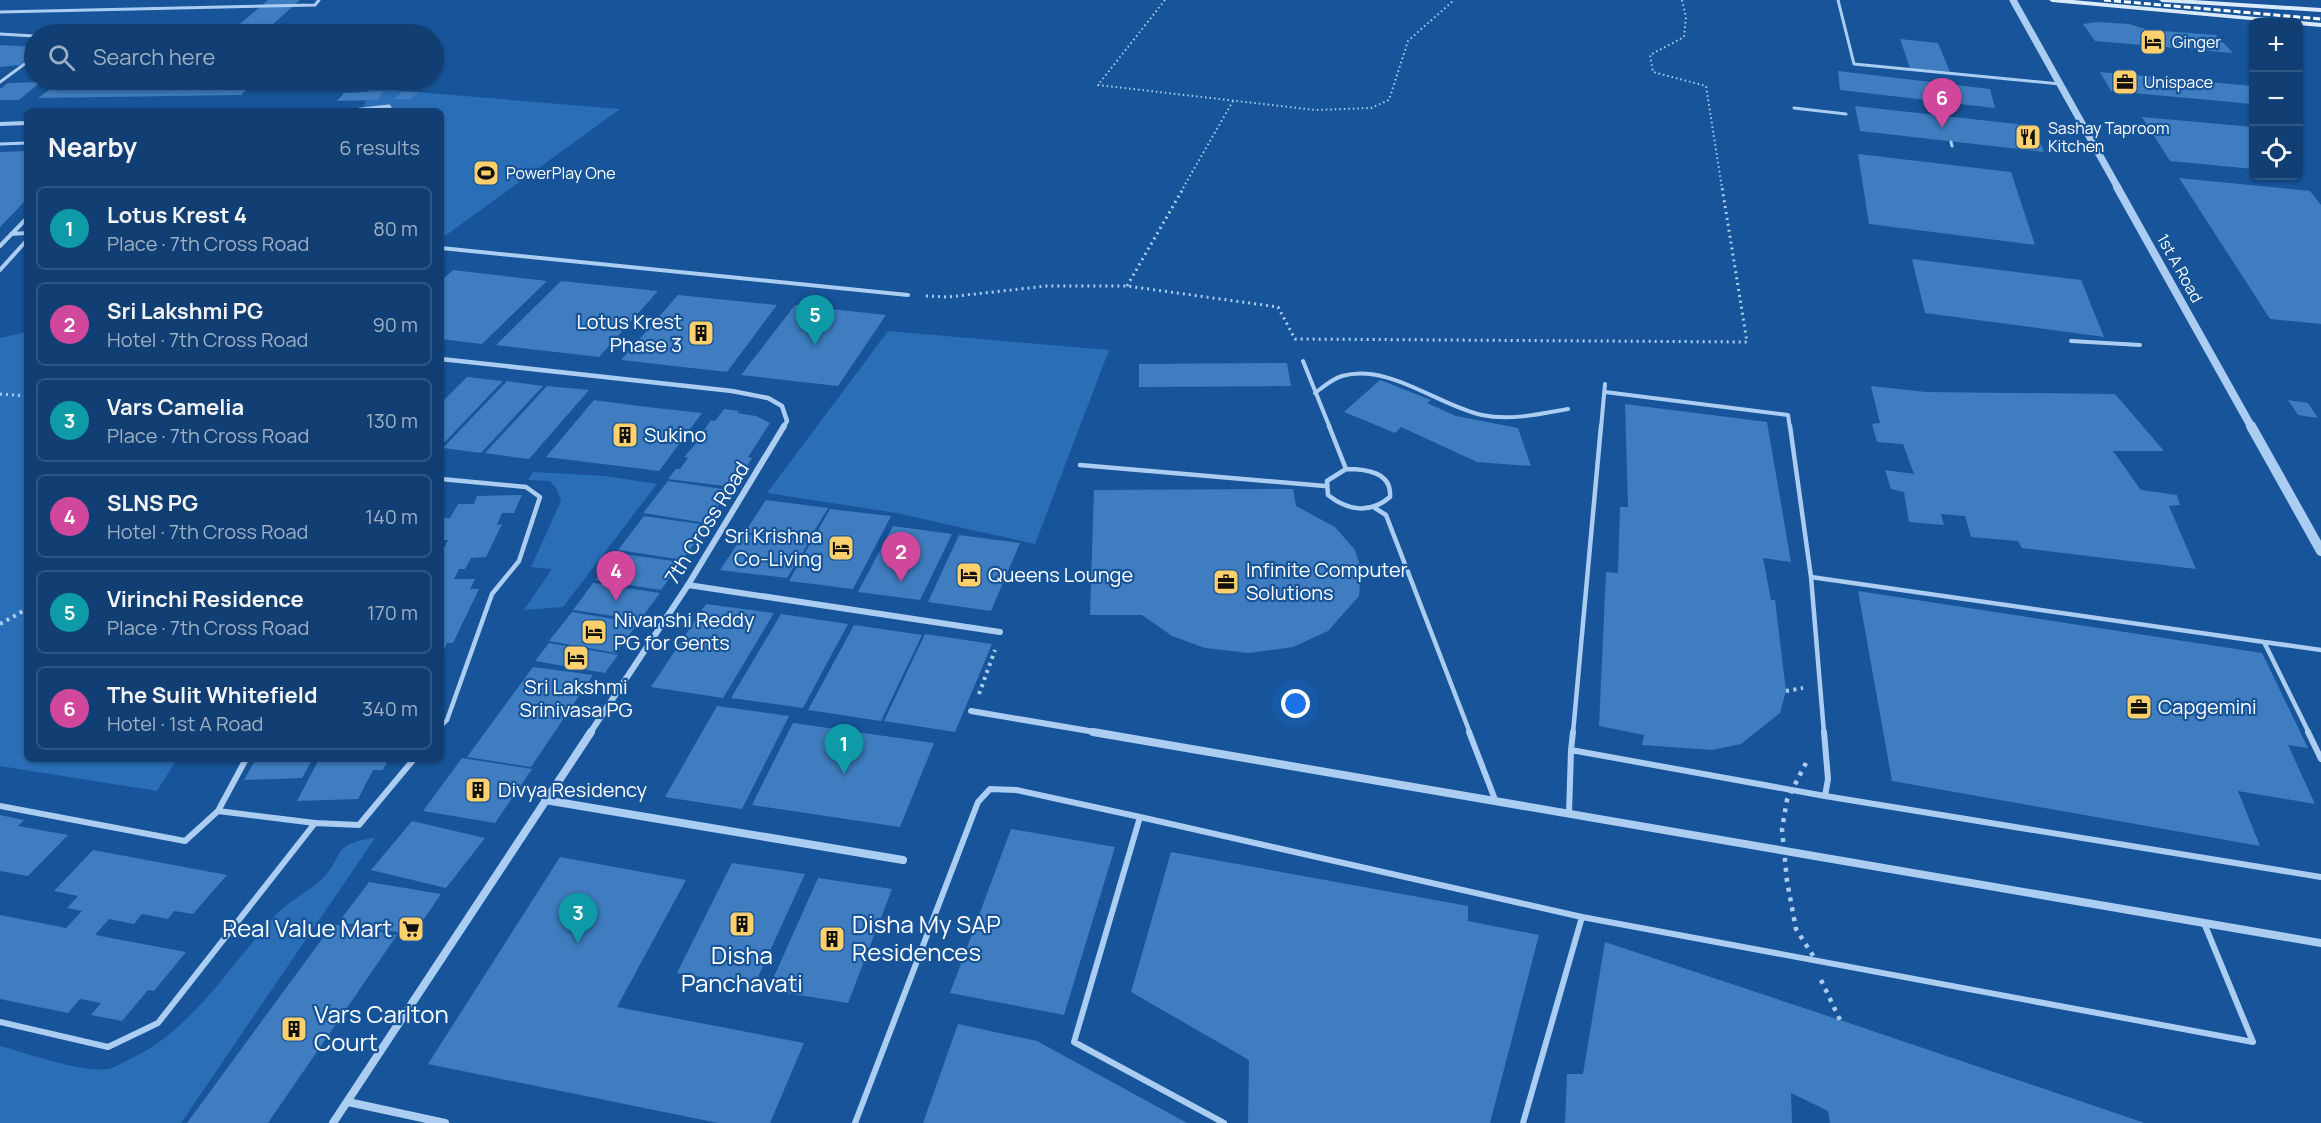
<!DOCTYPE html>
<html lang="en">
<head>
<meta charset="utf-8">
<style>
	:root { --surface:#113f73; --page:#1a4678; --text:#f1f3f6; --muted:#9cafc4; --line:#305885; --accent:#ffd06b }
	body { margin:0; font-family:Manrope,sans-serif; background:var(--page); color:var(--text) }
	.controls { position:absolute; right:18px; top:18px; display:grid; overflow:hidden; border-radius:9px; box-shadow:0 2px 4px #0004 }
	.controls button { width:54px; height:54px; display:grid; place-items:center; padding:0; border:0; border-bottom:2px solid var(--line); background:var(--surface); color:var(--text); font:30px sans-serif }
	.you { position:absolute; left:1296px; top:704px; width:21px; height:21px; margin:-15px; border:4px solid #fff; border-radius:50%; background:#1a73e8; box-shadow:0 0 0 9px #1a73e833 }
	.badge { display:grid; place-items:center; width:39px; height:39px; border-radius:50%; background:var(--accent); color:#fff; font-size:20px; font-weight:700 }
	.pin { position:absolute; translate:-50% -50px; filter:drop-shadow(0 2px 3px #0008) }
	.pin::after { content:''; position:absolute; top:32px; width:21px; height:18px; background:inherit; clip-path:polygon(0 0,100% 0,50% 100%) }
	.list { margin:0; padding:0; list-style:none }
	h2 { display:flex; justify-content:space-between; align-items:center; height:78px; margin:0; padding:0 24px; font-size:26px }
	h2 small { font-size:20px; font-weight:400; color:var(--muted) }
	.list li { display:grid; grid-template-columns:39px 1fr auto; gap:18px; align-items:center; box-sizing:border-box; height:84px; margin:0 12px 12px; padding:0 12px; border:2px solid var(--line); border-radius:9px }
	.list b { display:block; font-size:22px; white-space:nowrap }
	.list p { margin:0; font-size:20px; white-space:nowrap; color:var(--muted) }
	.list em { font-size:20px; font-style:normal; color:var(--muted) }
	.icon { flex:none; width:33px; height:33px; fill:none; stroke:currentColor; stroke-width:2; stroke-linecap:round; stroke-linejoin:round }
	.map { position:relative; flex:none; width:2321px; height:1123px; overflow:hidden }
	.search { position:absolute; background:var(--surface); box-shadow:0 2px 4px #0004; left:24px; top:24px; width:420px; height:66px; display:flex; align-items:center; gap:15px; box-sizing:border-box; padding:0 21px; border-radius:33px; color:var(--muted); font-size:22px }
	.panel { position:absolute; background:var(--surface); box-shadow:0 2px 4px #0004; left:24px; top:108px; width:420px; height:654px; border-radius:9px }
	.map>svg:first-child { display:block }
	.green { fill:#2a6eb7 }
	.building { fill:#3f7dc0 }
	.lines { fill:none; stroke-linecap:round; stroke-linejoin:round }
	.path-far3 { stroke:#abcdf2; stroke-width:2; stroke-dasharray:1.5 3; stroke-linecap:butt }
	.path-far2 { stroke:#abcdf2; stroke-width:3; stroke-dasharray:2 4; stroke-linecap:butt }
	.path-far1 { stroke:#abcdf2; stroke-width:4; stroke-dasharray:3 4.5; stroke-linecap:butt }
	.path { stroke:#abcdf2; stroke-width:4.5; stroke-dasharray:4 6; stroke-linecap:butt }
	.service-far3 { stroke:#abcdf2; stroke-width:3 }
	.service-far2 { stroke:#abcdf2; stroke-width:4 }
	.service-far1 { stroke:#abcdf2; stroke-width:4.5 }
	.service { stroke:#abcdf2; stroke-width:6 }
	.minor-far3 { stroke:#abcdf2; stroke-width:4 }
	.minor-far2 { stroke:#abcdf2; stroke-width:4.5 }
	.minor-far1 { stroke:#abcdf2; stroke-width:6 }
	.minor { stroke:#abcdf2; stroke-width:8 }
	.tertiary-far2 { stroke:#abcdf2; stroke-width:7 }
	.tertiary-far1 { stroke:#abcdf2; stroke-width:8 }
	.tertiary { stroke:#abcdf2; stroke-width:10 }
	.secondary { fill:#d9eafc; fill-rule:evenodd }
	.rail { stroke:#fff; stroke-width:3; stroke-dasharray:7 3; stroke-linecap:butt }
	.path-bridge { stroke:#abcdf2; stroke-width:4.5; stroke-dasharray:4 6; stroke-linecap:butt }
	.labels { text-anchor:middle; stroke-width:4.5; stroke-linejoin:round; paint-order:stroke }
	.far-poi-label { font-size:16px; fill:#fff; stroke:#175499; text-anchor:start }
	.far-street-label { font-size:16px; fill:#fff; stroke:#175499 }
	.poi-label { font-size:20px; fill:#fff; stroke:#175499; text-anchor:start }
	.street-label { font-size:20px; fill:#fff; stroke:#175499 }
	.near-poi-label { font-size:24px; fill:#fff; stroke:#175499; text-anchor:start }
</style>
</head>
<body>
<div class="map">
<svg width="2321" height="1123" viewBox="0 0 2321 1123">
	<rect width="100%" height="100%" fill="#175499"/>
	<!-- green -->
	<path class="green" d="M369,88L620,109L445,236L441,235V111H363Z
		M888,331L1109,350L1035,544L896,513L767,493Z
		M27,332V759H177L157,791L0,766V338Z
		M533,472L605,476L657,484L563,607L524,610L552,569L531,567L561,501L556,488L550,481L528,480Z
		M375,838L181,1123H0V1046C26,1053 82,1073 107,1069C114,1068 122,1063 128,1060C192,1031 229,966 274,917C287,902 306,893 321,880C346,857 328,844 375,838Z"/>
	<!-- building -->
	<path class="building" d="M268,0H300L272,25L317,24L306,34H228Z
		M2097,22L2129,24L2149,30L2216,35L2233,53L2095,41L2083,24Z
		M1900,39L1938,43L1950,72L1910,68Z
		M0,45L34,47V53L20,65L0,67Z
		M1838,71L1990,89L1995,108L1840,90Z
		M2100,72L2253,86V104L2111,91Z
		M63,80H257L241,95L38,98Z
		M41,82L19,100H0V89L8,83Z
		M384,91L377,100L337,101L344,93Z
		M402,92H418L411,99H395Z
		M1855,106L2034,126L2044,152L1860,131Z
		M2142,117L2253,127V169L2170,161Z
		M27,151V199L0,227V152Z
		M1858,154L2011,172L2035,245L1869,224Z
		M2179,178L2310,191L2321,205V324L2270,319Z
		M1912,259L2081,280L2104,337L1925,313Z
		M453,270L547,281L482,344L441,339V281Z
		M561,281L658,291L599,357L496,345Z
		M678,295L777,305L727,372L621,360Z
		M795,305L886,315L838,386L741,375Z
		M1287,363L1291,386L1139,387V364Z
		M467,377L503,381L441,446V403Z
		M1380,380L1431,400L1427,403L1456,416L1518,428L1531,466L1477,462L1401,427L1395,433L1344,412Z
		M507,381L543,386L481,453L443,448Z
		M547,386L589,390L529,459L485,453Z
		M1871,386L1926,392L2115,394L2164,451H2113L2141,490L2177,495L2180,505L2169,506L2196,569L2022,548L2018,541L1971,537L1965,516L1941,514L1944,525L1909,522L1904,492L1891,489L1885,470L1914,474L1903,444L1877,442L1872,424L1880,423Z
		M594,400L647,407L702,413L659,471L546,457Z
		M2288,400L2308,403L2318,418L2298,415Z
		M1625,404L1767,422L1791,562L1763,558L1771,600H1775L1786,691L1780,713L1741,744L1712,750L1642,745L1644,735L1599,726L1606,572L1618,573L1620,507H1628Z
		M724,409L739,411L737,413L756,416L770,423L748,457L752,458L745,469L740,468L735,476H740L732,487L668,479L676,469H680L688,458L684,457L708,430H704L711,420L715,421Z
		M668,481L730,490L706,523L643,513Z
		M1293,489L1296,506L1335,527L1355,550L1361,568L1359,596L1328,631L1293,647L1249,653L1205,648L1172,636L1142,615H1090L1094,490Z
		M522,495L514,513H502L497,525L502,524L486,557L471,558L465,569H459L454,579H475L470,589H479L453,643H447L441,655V554L448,540H441V518H450L458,504H474L477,496Z
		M766,500L828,508L808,541L745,532Z
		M830,509L891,516L853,589L789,581Z
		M644,516L707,525L683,560L618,550Z
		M893,526L952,534L920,600L858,592Z
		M744,534L809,542L787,578L720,570Z
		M959,535L1020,543L991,611L928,602Z
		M616,553L681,562L661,590L595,580Z
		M593,583L660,593L640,620L573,610Z
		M1858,591L2262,653L2308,748L2288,745L2315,804L2238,791L2260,846L1892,781Z
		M706,604L774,613L723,698L651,687Z
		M572,612L638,623L616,653L549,641Z
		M781,614L848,624L803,708L731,698Z
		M854,625L922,635L881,721L808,710Z
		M925,634L992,644L955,732L884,721Z
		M549,643L618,655L605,673L535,661Z
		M533,667L593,675L531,767L467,757Z
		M717,706L789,716L742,809L665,797Z
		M793,723L934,743L900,827L752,805Z
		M462,758L532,769L495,823L423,811Z
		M256,759H388L383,770H373L358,799L297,801L318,761L311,762L302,778L244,780Z
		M0,815L24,820L18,826L68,835L28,876L0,871Z
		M412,821L485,838L446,888L371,870Z
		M1011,829L1115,847L1064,1015L950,993Z
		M93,850L227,875L193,914L174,911L168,919L142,914L134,924L109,919L95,935L186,952L154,991L148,990L122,1021L91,1015L101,1003L80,999L68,1013L0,999V915L66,928L82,911L67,908L78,896L54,891Z
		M1171,852L1468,906V921L1539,935L1490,1123H1248L1249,1060L1131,992Z
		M560,857L686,880L617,1007L804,1043L770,1123H718L428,1064Z
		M732,863L805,874L754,986L677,973Z
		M818,878L892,889L848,1003L768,990Z
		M369,882L441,894L413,935L339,922Z
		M333,924L397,935L268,1123H187Z
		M1605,942L1840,1020L2145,1123H1830L1828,1111L1791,1093L1792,1123H1565L1567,1074H1583Z
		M958,1024L1037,1041L1187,1123H923Z"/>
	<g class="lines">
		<!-- path-far3 -->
		<path class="path-far3" d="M1165,0L1098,85L1315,110L1371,108L1389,100L1408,41L1454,0
			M1682,0L1686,17L1684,37L1650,55L1653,72L1706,86L1722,188
			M1183,188L1233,101"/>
		<!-- path-far2 -->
		<path class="path-far2" d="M1127,286L1184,187
			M926,296L948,297L1047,286H1127L1278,307L1295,339L1747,342L1722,187
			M0,394L27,396"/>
		<!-- path-far1 -->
		<path class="path-far1" d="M0,624L27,609
			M1786,691L1803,688
			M979,694L995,650"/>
		<!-- path -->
		<path class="path" d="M1821,980L1840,1020"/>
		<!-- service-far3 -->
		<path class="service-far3" d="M1838,0L1854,64L2060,84
			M0,12L315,5L319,0
			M0,34L34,36
			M0,82L34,57
			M1794,108L1846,114
			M343,111L389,106L392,111
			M1951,142L1952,146
			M0,144L27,143"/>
		<!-- service-far2 -->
		<path class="service-far2" d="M11,234L27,233
			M0,246L27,218
			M441,248L908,295
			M0,270L27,240
			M2071,341L2140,345
			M1303,361L1330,428
			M1605,392L1788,415L1790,428
			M1315,393C1323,387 1332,379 1342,376C1389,363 1437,405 1482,415C1510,421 1540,414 1568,409
			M1601,428L1605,384"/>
		<!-- service-far1 -->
		<path class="service-far1" d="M1329,426L1346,469
			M1790,426L1811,577L1824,733
			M1080,465L1325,486
			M1346,469C1366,469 1392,472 1390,497C1370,514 1348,511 1328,495L1327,481Z
			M441,479L526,487L540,497L519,561L492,594L447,720L441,726
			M1375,508L1386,515L1470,733
			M1811,577L2264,642L2309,733
			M2264,642L2321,650
			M1573,733L1601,426"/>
		<!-- service -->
		<path class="service" d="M1469,732L1496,802
			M1573,732L1571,750L1825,796L2321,877
			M1824,732L1828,779L1825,796
			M2308,732L2321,759
			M0,806L185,841L218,811L246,759
			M218,811L315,823L359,825L414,759
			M1569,814L1571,750
			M2204,923L2253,1042
			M0,1022L108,1047L158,1023L315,823
			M855,1123L978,802L990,789L1016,790L1140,817
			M1224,1123L1074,1042L1140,817L1582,917L2253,1042
			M1523,1123L1582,917"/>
		<!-- minor-far3 -->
		<path class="minor-far3" d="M0,124L27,123"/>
		<!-- minor-far2 -->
		<path class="minor-far2" d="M441,359L732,391L768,398L782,406L787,421L783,428"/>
		<!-- minor-far1 -->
		<path class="minor-far1" d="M688,585L1000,632
			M971,711L1101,733
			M590,733L688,585L784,426"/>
		<!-- minor -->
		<path class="minor" d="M1093,732L2321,943
			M545,800L903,860
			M348,1102L445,1123
			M333,1123L591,732"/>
		<!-- tertiary-far2 -->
		<path class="tertiary-far2" d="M2013,0L2118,188"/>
		<!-- tertiary-far1 -->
		<path class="tertiary-far1" d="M2117,187L2252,428"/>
		<!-- tertiary -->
		<path class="tertiary" d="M2251,426L2321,551"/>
		<!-- secondary -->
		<path class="secondary" d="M2049,0H2073L2321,23V27L2298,25V22H2272L2052,2Z
			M2159,0H2193L2321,8V12L2162,2Z"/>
		<!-- rail -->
		<path class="rail" d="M2104,0L2321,19"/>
		<!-- path-bridge -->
		<path class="path-bridge" d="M1806,763L1787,800L1782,829L1787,881L1796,929L1817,962"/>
	</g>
	<!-- icons -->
	<defs>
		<g id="hotel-square" transform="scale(1.35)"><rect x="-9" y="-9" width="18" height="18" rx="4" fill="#ffd06b" stroke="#175499"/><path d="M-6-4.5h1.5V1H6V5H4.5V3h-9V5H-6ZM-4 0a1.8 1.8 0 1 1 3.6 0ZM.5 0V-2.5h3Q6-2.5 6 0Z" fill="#111"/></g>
		<g id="office-square" transform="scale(1.35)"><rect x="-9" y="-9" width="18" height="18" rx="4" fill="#ffd06b" stroke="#175499"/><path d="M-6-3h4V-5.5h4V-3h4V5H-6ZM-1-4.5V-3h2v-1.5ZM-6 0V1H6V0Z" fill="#111"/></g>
		<g id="restaurant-square" transform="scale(1.35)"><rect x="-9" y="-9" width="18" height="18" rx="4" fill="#ffd06b" stroke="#175499"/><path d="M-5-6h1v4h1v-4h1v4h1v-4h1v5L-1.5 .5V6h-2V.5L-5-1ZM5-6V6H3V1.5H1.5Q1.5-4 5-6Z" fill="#111"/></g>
		<g id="stadium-square" transform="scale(1.35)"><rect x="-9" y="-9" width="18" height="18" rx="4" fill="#ffd06b" stroke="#175499"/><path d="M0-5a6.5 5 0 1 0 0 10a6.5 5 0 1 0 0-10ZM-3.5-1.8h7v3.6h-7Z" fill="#111"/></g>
		<g id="building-square" transform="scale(1.35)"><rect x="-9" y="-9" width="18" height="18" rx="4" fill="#ffd06b" stroke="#175499"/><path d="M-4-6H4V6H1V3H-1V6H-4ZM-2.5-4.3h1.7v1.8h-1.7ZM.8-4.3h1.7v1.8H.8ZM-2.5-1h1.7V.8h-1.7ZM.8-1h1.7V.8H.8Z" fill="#111"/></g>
		<g id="supermarket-square" transform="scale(1.35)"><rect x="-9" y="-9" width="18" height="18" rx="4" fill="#ffd06b" stroke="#175499"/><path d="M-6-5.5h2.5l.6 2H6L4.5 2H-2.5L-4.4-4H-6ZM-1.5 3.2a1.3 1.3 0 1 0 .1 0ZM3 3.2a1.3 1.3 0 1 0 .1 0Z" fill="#111"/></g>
	</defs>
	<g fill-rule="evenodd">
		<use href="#hotel-square" x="2153" y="42"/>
		<use href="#office-square" x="2125" y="82"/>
		<use href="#restaurant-square" x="2028" y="137"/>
		<use href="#stadium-square" x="486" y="173"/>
		<use href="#building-square" x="701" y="333"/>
		<use href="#building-square" x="625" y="435"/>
		<use href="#hotel-square" x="841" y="548"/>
		<use href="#hotel-square" x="969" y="575"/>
		<use href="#office-square" x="1226" y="582"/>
		<use href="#hotel-square" x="594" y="632"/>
		<use href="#hotel-square" x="576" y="658"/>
		<use href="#office-square" x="2139" y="707"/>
		<use href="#building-square" x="478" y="790"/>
		<use href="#building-square" x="742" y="924"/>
		<use href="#supermarket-square" x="411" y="929"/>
		<use href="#building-square" x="832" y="939"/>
		<use href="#building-square" x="294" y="1029"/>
	</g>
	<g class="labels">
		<!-- far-poi labels -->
		<g class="far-poi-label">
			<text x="2172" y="48">Ginger</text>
			<text x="2144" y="88">Unispace</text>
			<text x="2048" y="134">Sashay Taproom<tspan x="2048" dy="18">Kitchen</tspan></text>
			<text x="506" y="179">PowerPlay One</text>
		</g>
		<!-- far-street labels -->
		<g class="far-street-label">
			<text transform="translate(2180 268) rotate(61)" y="6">1st A Road</text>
		</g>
		<!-- poi labels -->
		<g class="poi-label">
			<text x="682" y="329" text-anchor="end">Lotus Krest<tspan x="682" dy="23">Phase 3</tspan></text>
			<text x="644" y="442">Sukino</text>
			<text x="822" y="543" text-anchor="end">Sri Krishna<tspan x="822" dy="23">Co-Living</tspan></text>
			<text x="1246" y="577">Infinite Computer<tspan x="1246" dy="23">Solutions</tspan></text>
			<text x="988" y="582">Queens Lounge</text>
			<text x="614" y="627">Nivanshi Reddy<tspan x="614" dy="23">PG for Gents</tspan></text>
			<text x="576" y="694" text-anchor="middle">Sri Lakshmi<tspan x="576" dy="23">Srinivasa PG</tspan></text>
			<text x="2158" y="714">Capgemini</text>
			<text x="498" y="797">Divya Residency</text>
		</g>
		<!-- street labels -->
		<g class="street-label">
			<text transform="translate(707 523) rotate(-58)" y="7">7th Cross Road</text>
		</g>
		<!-- near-poi labels -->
		<g class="near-poi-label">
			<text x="852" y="933">Disha My SAP<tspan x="852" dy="28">Residences</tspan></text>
			<text x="392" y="937" text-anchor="end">Real Value Mart</text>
			<text x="742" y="964" text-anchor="middle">Disha<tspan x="742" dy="28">Panchavati</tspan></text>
			<text x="314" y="1023">Vars Carlton<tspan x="314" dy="28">Court</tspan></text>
		</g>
	</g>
</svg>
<div class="controls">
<button>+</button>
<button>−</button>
<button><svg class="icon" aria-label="locate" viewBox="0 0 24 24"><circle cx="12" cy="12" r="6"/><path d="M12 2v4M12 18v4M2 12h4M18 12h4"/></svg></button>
</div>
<div class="you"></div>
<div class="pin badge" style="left:844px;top:774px;background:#0f9aa8">1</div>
<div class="pin badge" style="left:901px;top:582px;background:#d1479c">2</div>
<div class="pin badge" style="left:578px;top:943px;background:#0f9aa8">3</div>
<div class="pin badge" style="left:616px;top:601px;background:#d1479c">4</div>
<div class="pin badge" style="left:815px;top:345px;background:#0f9aa8">5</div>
<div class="pin badge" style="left:1942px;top:128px;background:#d1479c">6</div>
<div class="search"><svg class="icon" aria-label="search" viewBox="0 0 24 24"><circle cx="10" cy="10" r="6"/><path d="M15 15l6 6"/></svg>Search here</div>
<section class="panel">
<h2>Nearby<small>6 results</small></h2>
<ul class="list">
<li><span class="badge" style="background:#0f9aa8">1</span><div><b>Lotus Krest 4</b><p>Place · 7th Cross Road</p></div><em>80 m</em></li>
<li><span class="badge" style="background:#d1479c">2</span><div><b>Sri Lakshmi PG</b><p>Hotel · 7th Cross Road</p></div><em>90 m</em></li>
<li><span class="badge" style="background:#0f9aa8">3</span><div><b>Vars Camelia</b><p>Place · 7th Cross Road</p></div><em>130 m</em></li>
<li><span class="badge" style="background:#d1479c">4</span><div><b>SLNS PG</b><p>Hotel · 7th Cross Road</p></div><em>140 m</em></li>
<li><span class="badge" style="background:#0f9aa8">5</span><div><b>Virinchi Residence</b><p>Place · 7th Cross Road</p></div><em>170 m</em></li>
<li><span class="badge" style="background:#d1479c">6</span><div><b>The Sulit Whitefield</b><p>Hotel · 1st A Road</p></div><em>340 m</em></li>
</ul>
</section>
</div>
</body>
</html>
